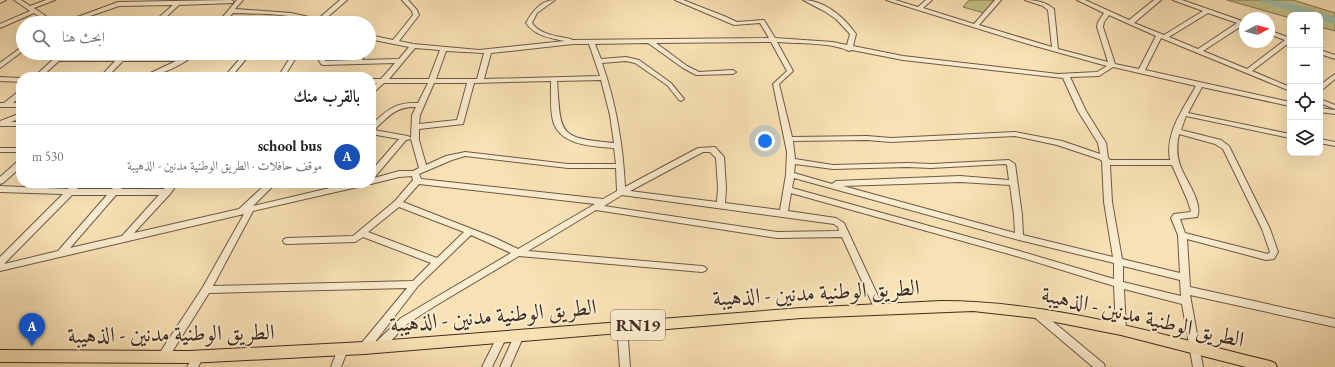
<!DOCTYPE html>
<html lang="ar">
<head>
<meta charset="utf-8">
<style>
	:root { --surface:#fff; --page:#f6f6f6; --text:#222; --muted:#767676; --line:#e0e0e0; --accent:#8f2418 }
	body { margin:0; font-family:"EB Garamond",Amiri,serif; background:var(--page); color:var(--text); direction:rtl }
	.controls { position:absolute; right:12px; top:12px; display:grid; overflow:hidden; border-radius:8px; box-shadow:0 4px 16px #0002 }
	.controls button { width:36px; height:36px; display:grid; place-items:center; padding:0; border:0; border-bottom:1px solid var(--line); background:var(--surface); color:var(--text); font:20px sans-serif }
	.compass { position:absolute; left:1239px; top:12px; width:36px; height:36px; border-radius:50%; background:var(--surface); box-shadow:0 4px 16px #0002; rotate:83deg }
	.you { position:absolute; left:765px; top:141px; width:14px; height:14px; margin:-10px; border:3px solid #fff; border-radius:50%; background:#1a73e8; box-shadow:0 0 0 6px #1a73e833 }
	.badge { display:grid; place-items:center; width:26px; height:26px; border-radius:50%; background:var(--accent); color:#fff; font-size:13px; font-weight:700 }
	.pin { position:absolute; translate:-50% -33px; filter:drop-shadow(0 1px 2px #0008) }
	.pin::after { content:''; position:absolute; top:21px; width:14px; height:12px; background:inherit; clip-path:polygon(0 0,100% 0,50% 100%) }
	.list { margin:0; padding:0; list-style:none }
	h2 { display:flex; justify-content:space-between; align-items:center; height:52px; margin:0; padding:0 16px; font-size:17px }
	h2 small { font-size:13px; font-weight:400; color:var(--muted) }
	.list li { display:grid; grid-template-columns:26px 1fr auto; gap:12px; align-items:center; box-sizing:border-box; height:64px; padding:0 16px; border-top:1px solid var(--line) }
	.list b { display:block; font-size:15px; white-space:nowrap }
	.list p { margin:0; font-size:13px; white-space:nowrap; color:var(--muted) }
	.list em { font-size:13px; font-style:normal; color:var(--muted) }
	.icon { flex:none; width:22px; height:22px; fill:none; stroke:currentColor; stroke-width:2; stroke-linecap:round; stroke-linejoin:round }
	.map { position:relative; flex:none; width:1335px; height:367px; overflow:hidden; direction:ltr }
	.search { position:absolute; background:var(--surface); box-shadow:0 4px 16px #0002; left:16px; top:16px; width:360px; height:44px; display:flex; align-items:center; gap:10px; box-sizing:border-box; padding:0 14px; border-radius:22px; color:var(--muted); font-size:15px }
	.panel { position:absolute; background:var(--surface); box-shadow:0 4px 16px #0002; left:16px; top:72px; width:360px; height:116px; border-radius:16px; direction:rtl }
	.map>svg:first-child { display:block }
	.green { fill:#c5c087; stroke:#827655 }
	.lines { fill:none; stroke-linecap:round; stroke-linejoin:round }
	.river { fill:#9ebeaa; fill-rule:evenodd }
	.minor-casing { stroke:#6e5847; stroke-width:2 }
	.major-casing { stroke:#402b23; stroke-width:2 }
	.minor { fill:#faecce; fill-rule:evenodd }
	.major { fill:#f8e1b4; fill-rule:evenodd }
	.labels { text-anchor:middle; stroke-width:4; stroke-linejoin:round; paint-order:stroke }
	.shield { fill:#faecce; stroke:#786556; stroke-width:1 }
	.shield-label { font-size:17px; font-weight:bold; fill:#402b23 }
	.near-street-label { font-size:22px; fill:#402b23; stroke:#faecce }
</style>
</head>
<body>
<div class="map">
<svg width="1335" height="367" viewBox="0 0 1335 367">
	<rect width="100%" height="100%" fill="#f8e1b4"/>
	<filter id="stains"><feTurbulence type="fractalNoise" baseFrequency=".005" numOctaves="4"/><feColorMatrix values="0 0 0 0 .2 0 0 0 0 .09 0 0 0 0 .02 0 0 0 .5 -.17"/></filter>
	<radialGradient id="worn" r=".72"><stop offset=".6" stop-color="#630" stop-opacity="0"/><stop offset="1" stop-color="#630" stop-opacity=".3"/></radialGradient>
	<!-- green -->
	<path class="green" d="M969,0H997L984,13L963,7Z
		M1227,0H1293L1335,13V31L1320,27V15H1290V18Z"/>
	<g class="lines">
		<!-- river -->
		<path class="river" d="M1260,0C1286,0 1311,9 1335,17V24L1320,20V15H1305L1261,2Z"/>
		<!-- minor casing -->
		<g class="minor-casing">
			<path id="minor" d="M0,0H6L0,3Z
				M14,0H21L30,6L46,0H55L34,8L56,23H49L34,13L0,28V24L30,11Z
				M231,0L233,1V3L179,5L164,19H221L237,0H243L235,9L291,13L318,19L340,0H347L323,21L327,23H313L314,22C288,13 259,14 233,13L224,23H100L97,21L100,19H157L173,5L119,6L70,23H61L118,2Z
				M402,0H408L417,10L419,15L399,41L413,44L479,50L565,41C550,38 535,36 526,23C532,12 541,0 555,0L537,13L532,23C540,35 558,36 571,39L572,40L769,38L760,23L734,25L675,0H683L724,16L737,22L764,20L775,38L833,42L847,45L850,34L836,19L824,11L803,0C824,0 844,17 856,34L853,46L903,56L1058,74L1097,72L1107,66L1028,44L886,0H895L918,7L926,0H932L923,8L974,24L995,0H1001L979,25L1052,47L1048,10L1043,6L1025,0C1036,0 1046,2 1054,9L1058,49L1108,62L1097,27L1098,22L1104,13L1077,0H1085L1129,20L1154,0H1161L1134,23L1164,35L1203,11L1173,0H1182L1245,22V26L1243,25L1203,51L1247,69L1285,40L1269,34V30L1271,31L1290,38V42L1252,71L1290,87V91L1161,38L1145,70L1290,102V106L1202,87L1188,113L1290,134V138L1186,116L1181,130L1221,140L1229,146L1270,229L1278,252L1274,259L1266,260L1187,239L1190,287L1335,319V327L1190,295L1203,367H1193L1182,304L1124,289L1126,330L1124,333L1121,334L1118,333L1116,330L1114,286L1016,256L791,193L788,211L836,218L844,223L884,309L882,312L879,313L876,312L842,237L777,238L596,210L528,251L702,266L705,267L707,269L705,271L702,272L519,256L435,306L407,324L384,348L380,349L376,348L375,345L376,342L401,318L511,253L471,235L418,286L368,351L364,352L360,351L359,348L360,345L407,288L209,293L167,360L163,361L159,360L158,357L159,354L203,287L244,214L0,271V257L63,194L0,192V186L68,189L74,183H83L77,189H112L118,183H126L121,189H164L170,183H178L170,194L134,233L239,209L267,183H276L253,206L351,183H366L362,186L253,211L213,286L413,281L431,263L363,237L355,242L287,244L284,243L283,241L284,239L287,238L353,236L395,201L413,180L412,176L399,177L371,184L369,183H371V171L399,139L371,134V125C387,110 395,102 418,103L428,83H384L373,93L371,94V88L377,83H371V79H381L395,63L323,65L321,64L319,61L324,53H330L325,61L355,60L360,53H366L362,60L399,59L409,47L369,39V35L393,40L413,15L412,11ZM1208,13L1237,23L1198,49L1169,37ZM1109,15L1156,36L1139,69L1115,64L1103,27L1104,22ZM771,42L787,71L773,84L787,152L786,175L780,210L725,203L726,188L724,157L715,147L698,148L625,187C623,144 616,103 602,63L626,61L635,63L667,85L679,100L681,101L684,99L671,83L639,60L626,57L601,59L595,44L648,43L683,68L696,75L733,74L736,72L733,70L699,72L687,66L656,43ZM777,42C799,44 830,42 849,51L852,50L903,60L1063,78L1078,111L1098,143L1100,154L1062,141L1015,132L891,138L867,136L792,137L779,84L793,71ZM573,44H589L600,76L484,79L491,53ZM415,48L440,50L429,79H389ZM446,51L484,53L477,79H436ZM1113,67L1196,86C1184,108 1165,132 1170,160H1110L1108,158L1106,143L1086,111L1070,77L1099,76ZM601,80L610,115L614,143C557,138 561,134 557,81ZM551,81C551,94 550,109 553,121C560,146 593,146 614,148L616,164H568L465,152L446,156L426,165L419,140V129L463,124L474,83ZM434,83H467L457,120L419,124L420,115ZM416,107L412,115L411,138L408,136L374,130C388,117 396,106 416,107ZM1179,134L1215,144L1223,149L1262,229L1270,252L1268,254L1185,233L1180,219L1197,217C1204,203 1184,178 1180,165C1176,154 1177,144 1179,134ZM1015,136L1057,145L1099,159L1102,161L1104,202L1113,257L1023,235L1022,215L1015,164L1009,160L931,164L907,163L833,165L795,159L793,141L867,140L891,142ZM411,139L419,168L413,171H399L374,178L406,140ZM703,152H710L716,158L718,188L717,202L630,191ZM465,156L568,168H616L617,191L603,199L421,179L419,174L452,160ZM795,164L833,169L907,167L931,168L1005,164L1007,165L1009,180L960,176L836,181L832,184L794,173ZM1110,165H1172L1187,199L1191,211L1190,212L1174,214L1171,218L1178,235L1180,273L1122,259L1112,202ZM794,178L1019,240L1114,263V279L1016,250L792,188ZM960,182L1010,185L1014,215L1015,233L843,186ZM419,184L595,204L518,249L495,238L403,202ZM72,195H107L58,251L4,264ZM116,195H159L122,236L70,248ZM622,195L834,224L838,227L839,231L777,232L604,206ZM399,207L464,232L437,258L368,232ZM1123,266L1180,280L1181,296L1123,282Z
				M23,46V51L0,68V63Z
				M1320,50L1335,55V59L1320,54Z
				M60,53H67L63,57H119L124,54L126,55V57H182L189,53H196C185,64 158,77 142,77L176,61H123L107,77H100L115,61H59L41,77H34Z
				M245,53H251L231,77H224Z
				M293,53H299L284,77H278Z
				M1335,74V79L1322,90L1320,91V85Z
				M0,77L21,78V82L0,81Z
				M21,90V96L13,103H21V107H0V103H4L19,91Z
				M1320,99L1335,105V109L1320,103Z
				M1320,108L1335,110V114L1320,112Z
				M21,113V118L11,122H21V126H0V121Z
				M1320,139L1335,142V146L1320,143Z
				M0,148H21V152H0Z
				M18,161H21V167L3,183L0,184V177Z
				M1036,309L1039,310L1104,364L1105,367H1093L1033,316L1031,313L1033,310Z
				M622,322L625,323L627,326L630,367H620L617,326L619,323Z
				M519,331L522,332L524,335L510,367H500L516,332Z
				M502,332L505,333L507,336L492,367H482L499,333Z
				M343,345L347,346L348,349L341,367H331L339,346Z
				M199,352L203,353L204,356L198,367H187L195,353Z"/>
		</g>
		<!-- major casing -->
		<g class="major-casing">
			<path id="major" d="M941,301C1053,301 1162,335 1270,361L1275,363L1277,367H1246L1121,335L1035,318L973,311L801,318L364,354L189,363L0,362V350L189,351L364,342L801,308Z"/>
		</g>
		<!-- minor -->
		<use href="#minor" class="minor"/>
		<!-- major -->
		<use href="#major" class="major"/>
	</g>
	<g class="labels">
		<!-- shield labels -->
		<rect class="shield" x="611" y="310" width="54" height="30" rx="3"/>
		<g class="shield-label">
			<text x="638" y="331">RN19</text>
		</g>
		<!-- near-street labels -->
		<g class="near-street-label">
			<text transform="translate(816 292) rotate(-3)" y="8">الطريق الوطنية مدنين - الذهيبة</text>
			<text transform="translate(493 315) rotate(-5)" y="8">الطريق الوطنية مدنين - الذهيبة</text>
			<text transform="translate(1143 316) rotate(13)" y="8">الطريق الوطنية مدنين - الذهيبة</text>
			<text transform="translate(171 333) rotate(-1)" y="8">الطريق الوطنية مدنين - الذهيبة</text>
		</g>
	</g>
	<rect width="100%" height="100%" filter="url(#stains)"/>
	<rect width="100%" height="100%" fill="url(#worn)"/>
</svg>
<div class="controls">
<button>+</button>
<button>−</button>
<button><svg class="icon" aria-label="locate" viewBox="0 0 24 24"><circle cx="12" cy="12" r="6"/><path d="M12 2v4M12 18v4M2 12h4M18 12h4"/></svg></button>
<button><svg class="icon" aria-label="layers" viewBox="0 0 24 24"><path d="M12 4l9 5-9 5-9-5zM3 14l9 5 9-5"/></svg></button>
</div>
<svg class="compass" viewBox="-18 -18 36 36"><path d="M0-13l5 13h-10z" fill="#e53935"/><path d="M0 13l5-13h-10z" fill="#767676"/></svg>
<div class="you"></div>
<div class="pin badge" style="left:32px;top:346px;background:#1a4fb4">A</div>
<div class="search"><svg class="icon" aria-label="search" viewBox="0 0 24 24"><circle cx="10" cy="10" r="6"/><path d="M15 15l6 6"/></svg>ابحث هنا</div>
<section class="panel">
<h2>بالقرب منك<small></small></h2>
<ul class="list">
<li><span class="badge" style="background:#1a4fb4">A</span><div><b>school bus</b><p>موقف حافلات · الطريق الوطنية مدنين - الذهيبة</p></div><em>530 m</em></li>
</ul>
</section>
</div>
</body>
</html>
